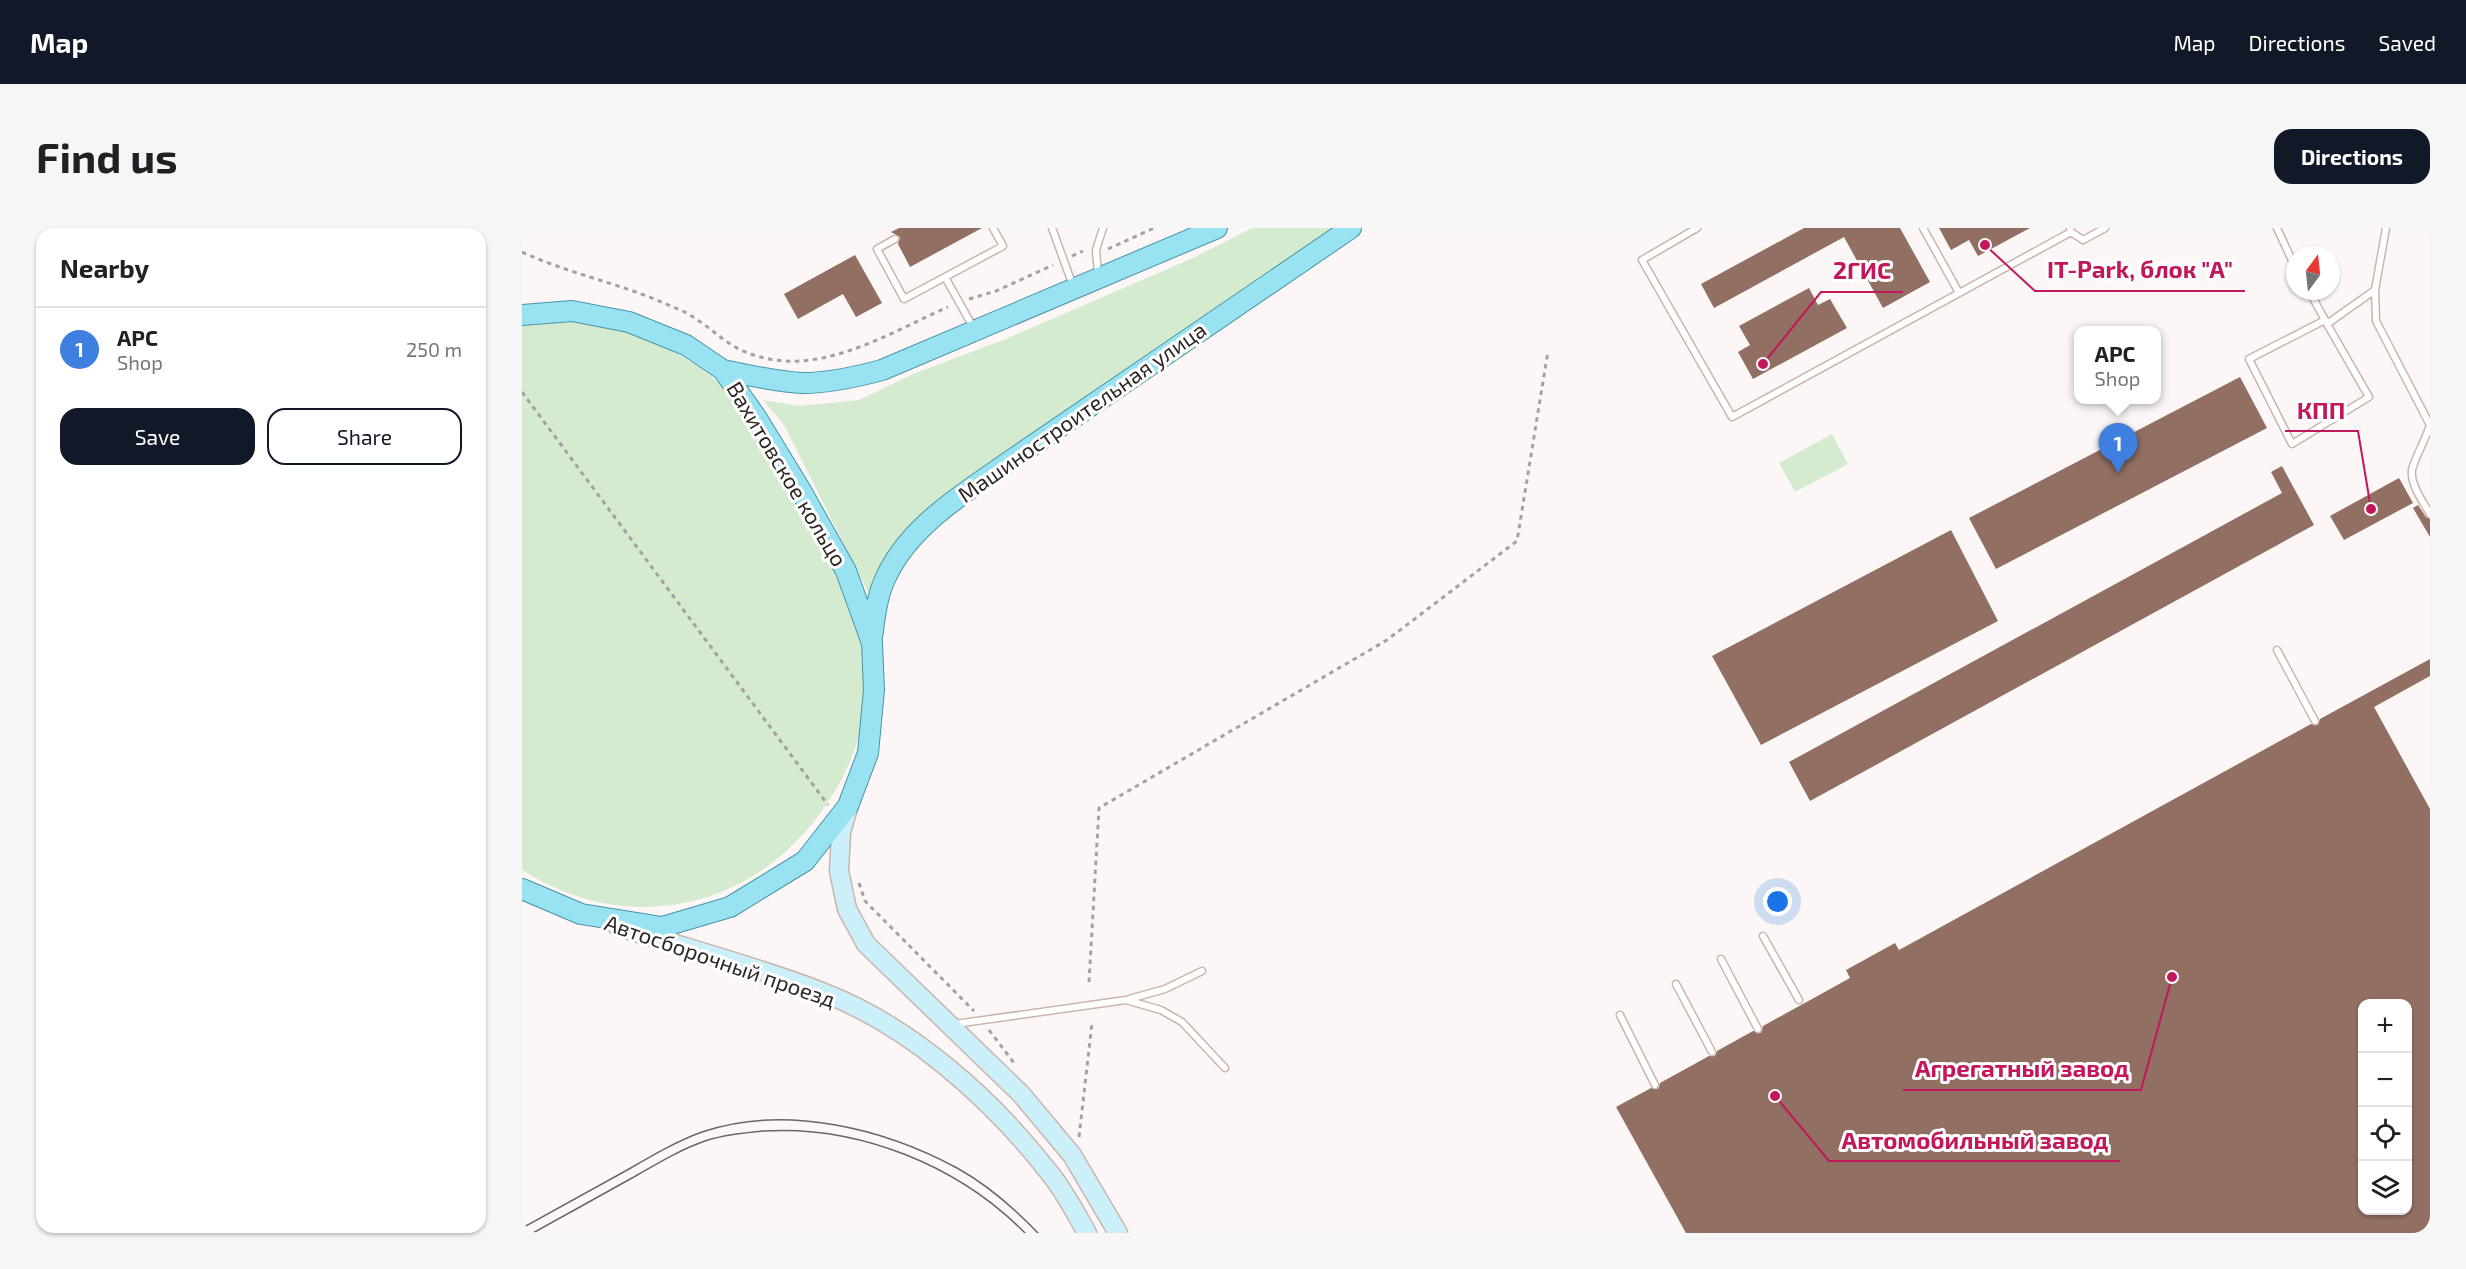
<!DOCTYPE html>
<html lang="en">
<head>
<meta charset="utf-8">
<style>
	:root { --surface:#fff; --page:#f6f6f6; --text:#202124; --muted:#757577; --line:#e0e0e0; --accent:#111827 }
	body { margin:0; font-family:"Exo 2",sans-serif; background:var(--page); color:var(--text) }
	.controls { position:absolute; right:18px; bottom:18px; display:grid; overflow:hidden; border-radius:12px; box-shadow:0 2px 4px #0004 }
	.controls button { width:54px; height:54px; display:grid; place-items:center; padding:0; border:0; border-bottom:2px solid var(--line); background:var(--surface); color:var(--text); font:30px sans-serif }
	.compass { position:absolute; left:1764px; top:18px; width:54px; height:54px; border-radius:50%; background:var(--surface); box-shadow:0 2px 4px #0004; rotate:15deg }
	.you { position:absolute; left:1256px; top:674px; width:21px; height:21px; margin:-15px; border:4px solid #fff; border-radius:50%; background:#1a73e8; box-shadow:0 0 0 9px #1a73e833 }
	.badge { display:grid; place-items:center; width:39px; height:39px; border-radius:50%; background:var(--accent); color:#fff; font-size:20px; font-weight:700 }
	.pin { position:absolute; translate:-50% -50px; filter:drop-shadow(0 2px 3px #0008) }
	.pin::after { content:''; position:absolute; top:32px; width:21px; height:18px; background:inherit; clip-path:polygon(0 0,100% 0,50% 100%) }
	.popup { position:absolute; left:1552px; top:98px; width:87px; height:78px; box-sizing:border-box; display:grid; place-content:center; border-radius:12px; background:var(--surface); filter:drop-shadow(0 2px 4px #0005); font-size:20px; white-space:nowrap; color:var(--muted) }
	.popup b { font-size:22px; color:var(--text) }
	.popup::after { content:''; position:absolute; left:50%; top:100%; margin-left:-12px; border:12px solid transparent; border-top-color:var(--surface) }
	.list { margin:0; padding:0; list-style:none }
	h2 { display:flex; justify-content:space-between; align-items:center; height:78px; margin:0; padding:0 24px; font-size:26px }
	h2 small { font-size:20px; font-weight:400; color:var(--muted) }
	.list li { display:grid; grid-template-columns:39px 1fr auto; gap:18px; align-items:center; box-sizing:border-box; height:84px; padding:0 24px; border-top:2px solid var(--line) }
	.list b { display:block; font-size:22px; white-space:nowrap }
	.list p { margin:0; font-size:20px; white-space:nowrap; color:var(--muted) }
	.list em { font-size:20px; font-style:normal; color:var(--muted) }
	.actions { display:flex; gap:12px; padding:18px 24px }
	.actions a { flex:1; padding:14px 0; border:2px solid var(--accent); border-radius:18px; text-align:center; font-size:21px; color:var(--accent) }
	.actions .main { background:var(--accent); color:#fff }
	.icon { flex:none; width:33px; height:33px; fill:none; stroke:currentColor; stroke-width:2; stroke-linecap:round; stroke-linejoin:round }
	.map { position:relative; flex:none; width:1908px; height:1005px; overflow:hidden; border-radius:18px }
	header { display:flex; align-items:center; gap:36px; box-sizing:border-box; height:84px; padding:0 30px; background:var(--accent); color:#fff }
	header strong { font-size:28px }
	nav { display:flex; gap:33px; margin-inline-start:auto; font-size:21px }
	.intro { display:flex; align-items:center; justify-content:space-between; box-sizing:border-box; height:144px; padding:0 36px }
	h1 { margin:0; font-size:42px }
	.button { padding:15px 27px; border-radius:18px; background:var(--accent); color:#fff; font-size:21px; font-weight:700 }
	main { display:flex; gap:36px; padding:0 36px }
	aside { flex:1; background:var(--surface); border-radius:18px; box-shadow:0 2px 4px #0004 }
	.map>svg:first-child { display:block }
	.green { fill:#d5ebcf }
	.building { fill:#916f62; fill-rule:evenodd }
	.lines { fill:none; stroke-linecap:round; stroke-linejoin:round }
	.lane-casing { stroke:#cab5ad; stroke-width:9 }
	.secondary-casing { stroke:#cab5ad; stroke-width:21 }
	.primary-casing { stroke:#4894a5; stroke-width:22 }
	.path { stroke:#a6a09e; stroke-width:3; stroke-dasharray:4.5 4.5; stroke-linecap:butt }
	.lane { stroke:#fff; stroke-width:6 }
	.secondary { stroke:#ccf0f9; stroke-width:18 }
	.primary { stroke:#99e2f2; stroke-width:20 }
	.tram { stroke:#6c6563; stroke-width:1.5 }
	.labels { text-anchor:middle; stroke-width:6; stroke-linejoin:round; paint-order:stroke }
	.street-label { font-size:22px; fill:#2f2724; stroke:#fff }
	.leader { fill:none; stroke:#c2185b; stroke-width:2 }
	.callout-dot { fill:#c2185b; stroke:#fff; stroke-width:2 }
	.callout-label { font-size:24px; text-anchor:middle; font-weight:bold; fill:#c2185b; stroke:#fff; stroke-width:6; stroke-linejoin:round; paint-order:stroke }
</style>
</head>
<body>
<header>
<strong>Map</strong>
<nav><a>Map</a><a>Directions</a><a>Saved</a></nav>
</header>
<div class="intro"><h1>Find us</h1><a class="button">Directions</a></div>
<main>
<aside>
<h2>Nearby<small></small></h2>
<ul class="list">
<li><span class="badge" style="background:#3f7fe0">1</span><div><b>АРС</b><p>Shop</p></div><em>250 m</em></li>
</ul>
<div class="actions"><a class="main">Save</a><a>Share</a></div>
</aside>
<div class="map">
<svg width="1908" height="1005" viewBox="0 0 1908 1005">
	<rect width="100%" height="100%" fill="#fcf7f6"/>
	<!-- green -->
	<path class="green" d="M730,0H812L419,270C388,297 359,326 347,366L262,197L241,172L278,178L337,172L391,146L481,112L671,30Z
		M30,91C96,96 144,111 196,154C221,176 236,208 253,236C280,283 312,331 330,382C341,411 346,461 341,491C336,519 322,551 306,574C236,681 109,711 0,642V96Z
		M1310,206L1326,236L1273,264L1257,235Z"/>
	<!-- building -->
	<path class="building" d="M377,0H460L388,39L376,16L378,9L369,4Z
		M1282,0H1378L1408,54L1361,80L1322,9L1192,80L1179,56Z
		M1417,0H1508L1456,28L1447,12L1429,22Z
		M333,27L360,75L334,89L321,66L276,91L262,66Z
		M1287,60L1296,77L1308,71L1325,100L1231,151L1216,124L1228,117L1217,98Z
		M1718,149L1745,200L1474,341L1447,290Z
		M1760,238L1792,297L1288,573L1267,534L1760,265L1749,244Z
		M1877,250L1891,275L1822,312L1808,288Z
		M1896,277L1904,289L1908,291V309L1891,280Z
		M1429,302L1476,393L1239,517L1190,428Z
		M1908,431V448L1852,479L1908,581V1005H1164L1094,879L1129,860L1136,861L1138,855L1187,828H1193L1195,823L1231,803L1239,805L1241,798L1328,750L1324,742L1373,715L1377,722L1789,496L1796,497L1798,491ZM1840,776H1886V982H1840Z"/>
	<g class="lines">
		<!-- lane casing -->
		<g class="lane-casing">
			<path id="lane" d="M530,0L551,58
				M1175,0L1120,32L1210,189L1549,4L1548,0
				M1401,0L1436,63
				M1755,0L1773,39
				M1549,4L1561,12L1583,0
				M373,11L355,21L382,71L481,18L471,0
				M576,46L574,22L581,0
				M423,49L451,99
				M1853,62L1854,93L1908,197C1904,211 1892,231 1890,242C1888,256 1901,274 1908,286
				M1787,63L1803,92L1805,96L1847,169L1770,216L1727,131L1803,92
				M1805,96L1853,62L1864,0
				M1755,422L1793,493
				M1241,708L1277,772
				M1199,731L1236,801
				M1154,756L1190,824
				M607,771L643,761L680,743
				M1098,787L1133,857
				M433,796L604,772L639,782L660,794L703,840"/>
		</g>
		<!-- secondary casing -->
		<g class="secondary-casing">
			<path id="secondary" d="M326,580L319,604L317,643L325,681L344,716L499,866L550,927L596,1005
				M95,698C162,720 234,738 300,764C387,797 469,870 526,943C542,962 553,984 565,1005"/>
		</g>
		<!-- primary casing -->
		<g class="primary-casing">
			<path id="primary" d="M0,87L50,83L107,94L164,117L201,142L234,189L278,261L324,343L350,415L352,462L346,525L326,578L283,633L208,679L140,699L59,686L0,661
				M201,142C227,147 254,154 281,155C308,155 334,149 360,142L695,0
				M350,409C353,388 355,366 365,347C389,297 441,266 485,235L829,0"/>
		</g>
		<!-- path -->
		<path class="path" d="M586,21L632,0
			M0,24C45,45 96,55 142,75C153,80 165,84 174,91C190,101 202,114 219,122C290,155 362,107 426,79
			M550,28L561,23
			M447,71L474,63L531,37
			M0,164L306,577
			M337,655L343,673L452,783
			M567,754L577,580L865,412L995,313L1026,123
			M467,802L492,835
			M557,909L570,795"/>
		<!-- lane -->
		<use href="#lane" class="lane"/>
		<!-- secondary -->
		<use href="#secondary" class="secondary"/>
		<!-- primary -->
		<use href="#primary" class="primary"/>
		<!-- tram -->
		<path class="tram" d="M0,1000C36,980 72,960 107,941C131,927 155,913 180,904C263,876 361,900 435,940C466,957 492,980 516,1005
			M11,1005C44,987 77,968 110,950C133,937 157,922 183,913C201,907 221,905 241,903C336,897 436,937 503,1005"/>
	</g>
	<g class="labels">
		<!-- street labels -->
		<g class="street-label">
			<text transform="translate(560 184) rotate(-35)" y="8">Машиностроительная улица</text>
			<text transform="translate(265 246) rotate(59)" y="8">Вахитовское кольцо</text>
			<text transform="translate(198 733) rotate(19)" y="8">Автосборочный проезд</text>
		</g>
	</g>
	<!-- callouts -->
	<path class="leader" d="M1463 17L1513 63H1723M1241 136L1299 64H1381M1849 281L1836 203H1763M1650 749L1619 862H1381M1253 868L1307 933H1598"/>
	<g class="callout-dot">
		<circle cx="1463" cy="17" r="6"/>
		<circle cx="1241" cy="136" r="6"/>
		<circle cx="1849" cy="281" r="6"/>
		<circle cx="1650" cy="749" r="6"/>
		<circle cx="1253" cy="868" r="6"/>
	</g>
	<g class="callout-label">
		<text x="1618" y="50">IT-Park, блок "А"</text>
		<text x="1340" y="51">2ГИС</text>
		<text x="1799" y="191">КПП</text>
		<text x="1500" y="849">Агрегатный завод</text>
		<text x="1453" y="921">Автомобильный завод</text>
	</g>
</svg>
<div class="controls">
<button>+</button>
<button>−</button>
<button><svg class="icon" aria-label="locate" viewBox="0 0 24 24"><circle cx="12" cy="12" r="6"/><path d="M12 2v4M12 18v4M2 12h4M18 12h4"/></svg></button>
<button><svg class="icon" aria-label="layers" viewBox="0 0 24 24"><path d="M12 4l9 5-9 5-9-5zM3 14l9 5 9-5"/></svg></button>
</div>
<svg class="compass" viewBox="-18 -18 36 36"><path d="M0-13l5 13h-10z" fill="#e53935"/><path d="M0 13l5-13h-10z" fill="#757577"/></svg>
<div class="you"></div>
<div class="pin badge" style="left:1596px;top:245px;background:#3f7fe0">1</div>
<div class="popup"><b>АРС</b>Shop</div>
</div>
</main>
</body>
</html>
